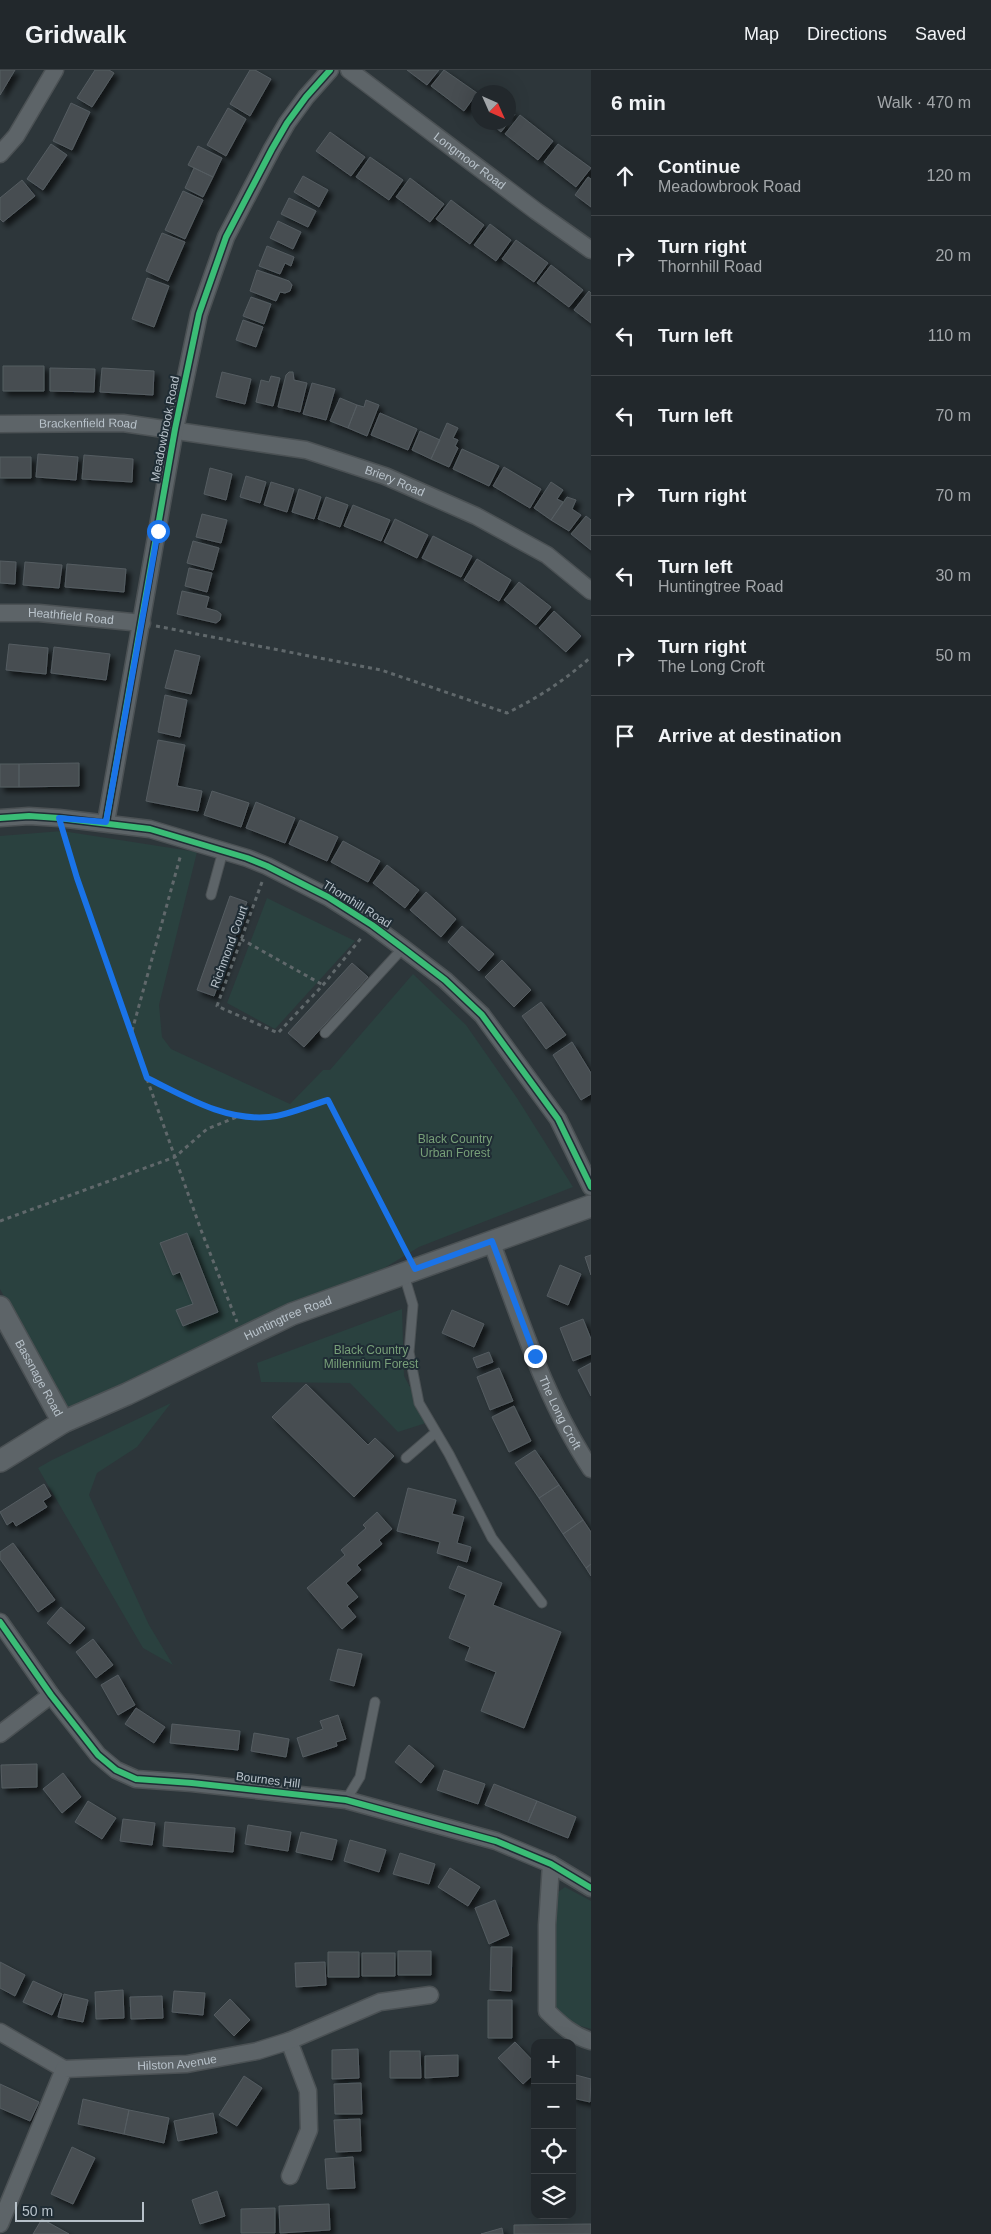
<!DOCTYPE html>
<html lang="en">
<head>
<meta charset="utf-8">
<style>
	:root { --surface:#22282c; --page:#2a3034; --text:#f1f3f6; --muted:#a2a6a9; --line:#3f4448 }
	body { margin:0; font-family:Helvetica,sans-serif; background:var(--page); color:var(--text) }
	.controls { position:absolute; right:15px; bottom:15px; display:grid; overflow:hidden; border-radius:10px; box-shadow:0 5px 20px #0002 }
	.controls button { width:45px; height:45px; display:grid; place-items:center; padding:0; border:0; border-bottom:1px solid var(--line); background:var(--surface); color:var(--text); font:25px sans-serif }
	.compass { position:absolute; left:471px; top:15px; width:45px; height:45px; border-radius:50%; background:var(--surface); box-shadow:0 5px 20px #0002; rotate:135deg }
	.scale { position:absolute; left:15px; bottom:12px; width:129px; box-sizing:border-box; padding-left:5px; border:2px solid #b8c2ca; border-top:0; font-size:14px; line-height:18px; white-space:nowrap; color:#b8c2ca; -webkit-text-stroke:4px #202d35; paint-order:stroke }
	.stop { position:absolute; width:15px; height:15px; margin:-11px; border:4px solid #1a73e8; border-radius:50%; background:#fff }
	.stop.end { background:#1a73e8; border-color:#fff; box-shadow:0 1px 5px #0008 }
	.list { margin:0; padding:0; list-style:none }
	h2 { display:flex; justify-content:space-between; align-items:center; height:65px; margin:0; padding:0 20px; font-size:21px }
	h2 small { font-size:16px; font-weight:400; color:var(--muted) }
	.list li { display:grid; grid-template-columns:32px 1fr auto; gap:15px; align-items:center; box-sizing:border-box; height:80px; padding:0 20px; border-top:1px solid var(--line) }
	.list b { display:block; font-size:19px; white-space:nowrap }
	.list p { margin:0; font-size:16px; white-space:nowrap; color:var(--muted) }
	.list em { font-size:16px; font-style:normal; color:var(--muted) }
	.icon { flex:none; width:28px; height:28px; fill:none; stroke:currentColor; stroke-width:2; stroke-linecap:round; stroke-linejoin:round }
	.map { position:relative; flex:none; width:591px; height:2164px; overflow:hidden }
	header { display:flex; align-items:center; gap:30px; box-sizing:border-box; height:70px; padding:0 25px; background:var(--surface); border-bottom:1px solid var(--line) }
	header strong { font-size:24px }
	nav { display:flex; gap:28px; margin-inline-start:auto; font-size:18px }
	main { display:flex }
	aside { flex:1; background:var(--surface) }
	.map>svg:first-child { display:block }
	.green { fill:#2a413f }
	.building { fill:#464e51; stroke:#555c61; filter:url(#shadow) }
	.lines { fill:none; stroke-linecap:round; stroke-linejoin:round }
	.service-casing { stroke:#4b5154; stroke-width:11 }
	.minor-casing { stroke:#4b5154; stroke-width:19 }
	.tertiary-casing { stroke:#4b5154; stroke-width:24 }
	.path { stroke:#60686b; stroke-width:3; stroke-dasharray:4 4; stroke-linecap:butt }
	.service { stroke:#5d6468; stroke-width:9 }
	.minor { stroke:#5d6468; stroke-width:16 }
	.tertiary { stroke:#5d6468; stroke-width:21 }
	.cycleway-casing { stroke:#202d35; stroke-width:9 }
	.cycleway { stroke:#3abd76; stroke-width:6 }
	.route { stroke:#1a73e8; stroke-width:6 }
	.labels { text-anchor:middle; stroke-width:4; stroke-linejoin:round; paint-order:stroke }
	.street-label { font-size:12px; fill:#b8c2ca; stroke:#202d35 }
	.park-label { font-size:12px; fill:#779f78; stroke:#202d35 }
</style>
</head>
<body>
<header>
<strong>Gridwalk</strong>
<nav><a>Map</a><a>Directions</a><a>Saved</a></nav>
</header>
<main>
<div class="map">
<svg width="591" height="2164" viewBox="0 0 591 2164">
	<defs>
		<filter id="shadow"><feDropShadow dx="4.5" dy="4.5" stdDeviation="2.5" flood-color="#0009"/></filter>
	</defs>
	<rect width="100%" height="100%" fill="#2d363a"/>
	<!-- green -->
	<path class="green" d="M62,761L197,782L159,935L162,967L171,979L290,1034L323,1000H330L413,904L466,955L517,1028L573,1117L419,1177L368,1208L68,1345L0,1219V766Z
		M267,828L355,871L275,959L227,933Z
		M402,1239L404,1306L429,1352L398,1362L350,1313L261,1312L257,1293Z
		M171,1333L137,1377L97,1403L89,1425L149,1555L173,1595L143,1578L38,1398L52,1390Z
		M565,1817L591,1831V1959L567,1952L553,1933L552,1830L558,1822Z"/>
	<!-- building -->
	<path class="building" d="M0,0H15L0,25Z
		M95,0H109L114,3L92,37L77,28Z
		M250,0H255L271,9L250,46L230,34Z
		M407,0H439L427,15Z
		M444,0L477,23L464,41L431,16Z
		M478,32V45L472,40Z
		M71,33L90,42L72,80L53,71Z
		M228,38L246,49L226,86L207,75Z
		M508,38L515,44L501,62L489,52H508Z
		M520,45L553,71L538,90L505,64Z
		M330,62L365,87L351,106L316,81Z
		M51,74L67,85L43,120L27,109Z
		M558,74L591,98L576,117L544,92Z
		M198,76L222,88L213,107L188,95Z
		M370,87L403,110L389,130L356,107Z
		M194,98L213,107L203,127L185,118Z
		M303,106L328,120L319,137L294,122Z
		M588,107L591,109V137L575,125Z
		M410,108L444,134L430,152L396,127Z
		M22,110L35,126L3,152L0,149V128Z
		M183,121L203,130L185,169L165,160Z
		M289,128L316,141L308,157L281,144Z
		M451,130L484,155L470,174L436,149Z
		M278,151L301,162L293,179L270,168Z
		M490,154L511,170L496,191L474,175Z
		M162,163L185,172L168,211L146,201Z
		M516,170L548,193L534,212L502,189Z
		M267,176L294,187L291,196L285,193L280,204L259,196Z
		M551,195L583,220L569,237L537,213Z
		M257,200L289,211L292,215L290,221L285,223L280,222L276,231L250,221Z
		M147,208L169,216L154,257L132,249Z
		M589,221L591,223V253L574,240Z
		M251,227L271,234L264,254L243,246Z
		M243,250L263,257L256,277L236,270Z
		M3,296H44V321H3Z
		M50,298L95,299L94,322L50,321Z
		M102,298L154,301L153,325L100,322Z
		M222,302L251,309L245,334L216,327Z
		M289,302H293L294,310L307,313L300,342L278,337L286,305Z
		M271,306L280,308L273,336L256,332L261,310L269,312Z
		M312,313L335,319L326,350L303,344Z
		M340,328L357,335L348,358L330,351Z
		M366,330L379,335L367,366L348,358L357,335L364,337Z
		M380,343L417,359L408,380L371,365Z
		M447,353L458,358L453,368L458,370L455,376L458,378L449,397L431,389Z
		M420,361L440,370L431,389L412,380Z
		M462,379L499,396L489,416L453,399Z
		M38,384L78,387L76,410L36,407Z
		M84,385L133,389L132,412L82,409Z
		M0,387H31V408H0Z
		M504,397L541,419L530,438L493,416Z
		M210,398L232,404L226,430L204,424Z
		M246,406L266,412L260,433L240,427Z
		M271,412L294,419L287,442L264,435Z
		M551,412L563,420L557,429L563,432L551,450L534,438Z
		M299,419L321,427L314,449L292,442Z
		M326,427L348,435L340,457L318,449Z
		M567,427L576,430L572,439L581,445L569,461L551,450Z
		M353,435L390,450L381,471L344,456Z
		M202,444L227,450L221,473L196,467Z
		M586,446L591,450V480L571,464Z
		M395,449L428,465L417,488L384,472Z
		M433,466L472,486L461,507L422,488Z
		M193,471L219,478L213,500L187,493Z
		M477,489L511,510L499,531L464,510Z
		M0,491L16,492L15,514L0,513Z
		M25,492L62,495L59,518L23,515Z
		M67,494L126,499L124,522L65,517Z
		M189,498L212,503L207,522L185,516Z
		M519,512L551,537L536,555L504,530Z
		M182,521L209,527L206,538L217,541L221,544L220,550L216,553L177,544Z
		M554,541L581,566L566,582L539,558Z
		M9,574L48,578L46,604L6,600Z
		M54,577L110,584L106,610L51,603Z
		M175,580L200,586L191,624L165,618Z
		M165,625L187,630L180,667L158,662Z
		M158,670L185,675L177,716L202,721L198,741L146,731Z
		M79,693V716L19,717V694Z
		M0,694H19V717H0Z
		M212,721L249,733L241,757L204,745Z
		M256,732L295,748L285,773L246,758Z
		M300,750L338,767L327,791L289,774Z
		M343,771L380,791L368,812L331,792Z
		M387,795L419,820L405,838L373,813Z
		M426,822L456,849L441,867L410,840Z
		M230,826L247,832L214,926L197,920Z
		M462,856L494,884L479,901L448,872Z
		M502,890L531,920L514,937L485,907Z
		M352,893L368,907L304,977L288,963Z
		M541,932L566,965L546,979L522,946Z
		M572,972L591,1003V1024L581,1030L553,985Z
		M187,1163L218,1242L183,1256L176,1240L193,1234L180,1202L173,1205L160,1173Z
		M591,1185V1205L585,1187Z
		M560,1195L581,1204L568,1235L547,1226Z
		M452,1240L484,1254L474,1277L442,1263Z
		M583,1249L591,1269V1284L573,1291L560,1258Z
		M489,1282L493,1292L477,1298L473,1288Z
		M591,1293V1326L578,1300Z
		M499,1298L513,1331L490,1340L477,1307Z
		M306,1314L368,1375L375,1368L394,1386L354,1427L272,1347Z
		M514,1336L531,1371L509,1382L492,1347Z
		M535,1380L559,1415L539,1428L515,1393Z
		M44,1414L51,1426L43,1431L47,1437L16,1456L13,1451L7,1455L0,1442Z
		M559,1415L583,1450L563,1464L539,1428Z
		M408,1418L456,1430L452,1444L464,1447L457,1473L471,1477L467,1492L437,1483L440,1472L397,1461Z
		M377,1442L392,1459L379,1470L382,1474L357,1495L361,1500L346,1513L358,1527L347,1536L356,1547L342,1559L307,1518L345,1485L341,1480L366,1458L363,1455Z
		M583,1450L591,1462V1494L586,1498L563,1464Z
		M13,1473L55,1530L38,1542L0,1489V1482Z
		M591,1494V1506L586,1498Z
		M458,1496L502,1513L493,1535L561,1562L524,1658L481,1641L496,1602L465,1590L470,1577L449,1568L466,1525L449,1518Z
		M61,1537L85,1558L70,1574L47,1553Z
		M93,1569L113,1595L96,1608L76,1582Z
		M338,1579L362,1584L354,1616L330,1610Z
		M118,1605L135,1635L118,1645L101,1615Z
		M136,1638L165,1657L154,1673L125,1654Z
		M338,1645L346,1669L336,1672L337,1676L303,1687L297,1668L323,1659L320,1651Z
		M172,1654L240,1661L238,1680L170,1673Z
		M254,1663L289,1669L286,1687L251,1681Z
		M409,1675L434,1696L421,1713L395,1692Z
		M37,1694V1717L2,1718L1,1695Z
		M444,1700L485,1714L478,1734L437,1720Z
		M63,1703L81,1727L62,1743L43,1719Z
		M494,1714L537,1731L528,1752L485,1735Z
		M88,1731L116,1748L102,1769L75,1752Z
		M537,1731L576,1747L568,1768L528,1752Z
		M123,1749L155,1753L152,1775L120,1771Z
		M165,1752L235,1758L233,1782L163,1776Z
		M248,1755L291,1762L288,1781L245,1774Z
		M301,1762L337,1770L332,1790L296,1782Z
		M350,1770L386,1780L379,1802L344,1791Z
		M400,1783L435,1794L429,1814L393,1804Z
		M450,1798L480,1817L468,1836L438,1817Z
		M495,1830L509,1865L489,1874L475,1838Z
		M491,1877H512L511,1921L490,1920Z
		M398,1881H431V1905H398Z
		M328,1882H359V1907H328Z
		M362,1883H395V1906H362Z
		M0,1892L25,1905L15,1926L0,1918Z
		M325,1892L326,1915L296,1917L295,1893Z
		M33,1911L62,1924L52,1945L23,1932Z
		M123,1920L124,1948L96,1949L95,1922Z
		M174,1921L205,1923L203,1945L172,1942Z
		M64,1924L88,1930L83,1952L58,1947Z
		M162,1926L163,1948L131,1949L130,1927Z
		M230,1929L250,1950L234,1966L214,1945Z
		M488,1930H512V1968H488Z
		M515,1972L535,1993V2003L523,2014L498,1988Z
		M358,1979L359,2008L332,2009V1980Z
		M390,1981H420L421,2008H390Z
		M458,1985V2006L425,2008V1986Z
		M572,2004L591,2009L590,2032L572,2028Z
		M244,2006L262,2018L237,2056L219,2045Z
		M361,2013L362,2044H335L334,2014Z
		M0,2014L39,2032L30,2051L0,2038Z
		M83,2029L129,2040L124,2064L78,2054Z
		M129,2040L169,2048L164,2073L124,2064Z
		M213,2043L217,2063L178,2071L174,2051Z
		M360,2049L361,2081L336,2082L334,2050Z
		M72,2077L95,2088L73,2134L51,2124Z
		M353,2087L355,2118L327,2119L325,2089Z
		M217,2121L225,2146L200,2154L192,2130Z
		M329,2134L330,2160L280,2163L279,2136Z
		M275,2138V2163H241V2139Z
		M42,2149L69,2164H33Z
		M591,2154V2164H514V2155Z
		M502,2158L503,2164H481Z"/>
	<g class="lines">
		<!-- service casing -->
		<g class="service-casing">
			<path id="service" d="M211,825L223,781
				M325,963L403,878
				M404,1205L413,1235L409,1282L419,1333L449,1384L492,1468L542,1533
				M406,1388L435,1363
				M346,1730L360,1707L375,1632"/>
		</g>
		<!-- minor casing -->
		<g class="minor-casing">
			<g id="minor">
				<path id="s1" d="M349,0L536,141L591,180"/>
				<path d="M0,84L16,66L55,0"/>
				<path id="s2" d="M0,354L123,353L306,380L385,406L476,446L547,485L591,521"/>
				<path id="s3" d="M0,543H39L142,553"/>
				<path d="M0,748L29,746L59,748L150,759L247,788L267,796L328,827L372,855L403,878L445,910L482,945L558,1049L591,1117"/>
				<path d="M106,752L175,359L199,244L226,167L272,79L287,53L306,27L330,0"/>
				<path id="s4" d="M491,1171C520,1248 545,1330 591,1399"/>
				<path d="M0,1552L51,1625L98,1685L116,1700L136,1709L192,1713L346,1730L496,1771L551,1794L591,1818"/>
				<path d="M0,1664L51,1625"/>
				<path d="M551,1794L547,1855V1941C560,1954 573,1966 591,1971"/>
				<path d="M0,1962L64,1999"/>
				<path d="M289,1971L308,2021L309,2060L290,2106"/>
				<path id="s5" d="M0,2154L64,1999L187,1994L257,1981L289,1971L380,1932L430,1925"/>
			</g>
		</g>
		<!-- tertiary casing -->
		<g class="tertiary-casing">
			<g id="tertiary">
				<path id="s6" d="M0,1237L63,1352"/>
				<path id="s7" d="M0,1391L63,1352L127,1324L292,1244L591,1136"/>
			</g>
		</g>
		<!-- path -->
		<path class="path" d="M156,556L381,600L507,643C538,628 565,610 591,587
			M64,765L77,808L147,1008C186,1027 224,1051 269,1047C289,1045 310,1035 328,1030L407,1183
			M262,812L217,936L278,963L323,915L362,867
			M241,869L323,915
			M132,961L181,784
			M147,1009L201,1160L237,1252
			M0,1151L175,1087L207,1059L237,1047"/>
		<!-- service -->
		<use href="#service" class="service"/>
		<!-- minor -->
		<use href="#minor" class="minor"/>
		<!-- tertiary -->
		<use href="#tertiary" class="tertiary"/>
		<!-- cycleway casing -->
		<g class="cycleway-casing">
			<path id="cycleway" d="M0,748L29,746L59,748L150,759L247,788L267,796L328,827L372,855L403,878L445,910L482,945L558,1049L591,1117
				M106,752L175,359L199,244L226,167L272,79L287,53L306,27L330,0
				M0,1552L51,1625L98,1685L116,1700L136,1709L192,1713L346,1730L496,1771L551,1794L591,1818"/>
		</g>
		<!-- cycleway -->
		<use href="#cycleway" class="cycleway"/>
	</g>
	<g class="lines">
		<!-- route -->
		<path class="route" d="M158,461L106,752L59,748L77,808L147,1008C186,1027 224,1051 269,1047C289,1045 310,1035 328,1030L415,1199L492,1171L535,1286"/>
	</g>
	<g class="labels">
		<!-- street labels -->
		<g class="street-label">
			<text dy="4" stroke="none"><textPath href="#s1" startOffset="151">Longmoor Road</textPath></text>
			<text dy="4" stroke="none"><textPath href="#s2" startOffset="88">Brackenfield Road</textPath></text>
			<text transform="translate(165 359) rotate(-79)" y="4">Meadowbrook Road</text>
			<text dy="4" stroke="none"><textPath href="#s2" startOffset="402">Briery Road</textPath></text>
			<text dy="4" stroke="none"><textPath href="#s3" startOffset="71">Heathfield Road</textPath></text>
			<text transform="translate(357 834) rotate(32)" y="4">Thornhill Road</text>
			<text transform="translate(229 877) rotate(-70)" y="4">Richmond Court</text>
			<text dy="4" stroke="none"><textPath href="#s7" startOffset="322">Huntingtree Road</textPath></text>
			<text dy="4" stroke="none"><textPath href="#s6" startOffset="81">Bassnage Road</textPath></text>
			<text dy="4" stroke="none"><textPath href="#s4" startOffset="185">The Long Croft</textPath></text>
			<text transform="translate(268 1710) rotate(7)" y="4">Bournes Hill</text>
			<text dy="4" stroke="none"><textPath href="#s5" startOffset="281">Hilston Avenue</textPath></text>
		</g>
		<!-- park labels -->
		<g class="park-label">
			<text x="455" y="1073">Black Country<tspan x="455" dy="14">Urban Forest</tspan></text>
			<text x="371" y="1284">Black Country<tspan x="371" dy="14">Millennium Forest</tspan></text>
		</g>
	</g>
</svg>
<div class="controls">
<button>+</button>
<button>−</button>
<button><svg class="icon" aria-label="locate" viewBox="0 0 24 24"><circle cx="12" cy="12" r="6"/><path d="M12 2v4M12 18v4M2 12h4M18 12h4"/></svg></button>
<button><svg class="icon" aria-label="layers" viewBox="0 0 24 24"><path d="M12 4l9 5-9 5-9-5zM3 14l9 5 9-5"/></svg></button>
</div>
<svg class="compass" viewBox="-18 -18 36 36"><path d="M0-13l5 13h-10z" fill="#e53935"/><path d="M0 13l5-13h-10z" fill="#a2a6a9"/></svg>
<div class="scale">50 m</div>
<div class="stop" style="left:158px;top:461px"></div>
<div class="stop end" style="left:535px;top:1286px"></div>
</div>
<aside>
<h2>6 min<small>Walk · 470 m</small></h2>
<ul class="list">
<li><svg class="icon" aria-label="ahead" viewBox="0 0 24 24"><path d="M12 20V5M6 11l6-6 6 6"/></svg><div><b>Continue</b><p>Meadowbrook Road</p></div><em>120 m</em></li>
<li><svg class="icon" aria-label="right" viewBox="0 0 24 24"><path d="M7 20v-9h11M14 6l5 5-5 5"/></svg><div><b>Turn right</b><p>Thornhill Road</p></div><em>20 m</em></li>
<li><svg class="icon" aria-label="left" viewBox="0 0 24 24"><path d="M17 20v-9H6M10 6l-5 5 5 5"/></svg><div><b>Turn left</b></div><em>110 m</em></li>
<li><svg class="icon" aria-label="left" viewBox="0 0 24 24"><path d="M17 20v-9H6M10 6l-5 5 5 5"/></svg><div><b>Turn left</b></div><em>70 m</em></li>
<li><svg class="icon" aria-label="right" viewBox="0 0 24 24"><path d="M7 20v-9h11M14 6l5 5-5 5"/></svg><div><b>Turn right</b></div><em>70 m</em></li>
<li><svg class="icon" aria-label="left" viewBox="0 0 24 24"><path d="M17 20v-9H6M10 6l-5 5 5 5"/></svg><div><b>Turn left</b><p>Huntingtree Road</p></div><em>30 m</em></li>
<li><svg class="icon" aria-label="right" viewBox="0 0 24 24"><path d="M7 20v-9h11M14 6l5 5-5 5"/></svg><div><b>Turn right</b><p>The Long Croft</p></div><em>50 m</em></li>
<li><svg class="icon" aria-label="arrive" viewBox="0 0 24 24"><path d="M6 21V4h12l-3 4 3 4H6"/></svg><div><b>Arrive at destination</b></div></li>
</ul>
</aside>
</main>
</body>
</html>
